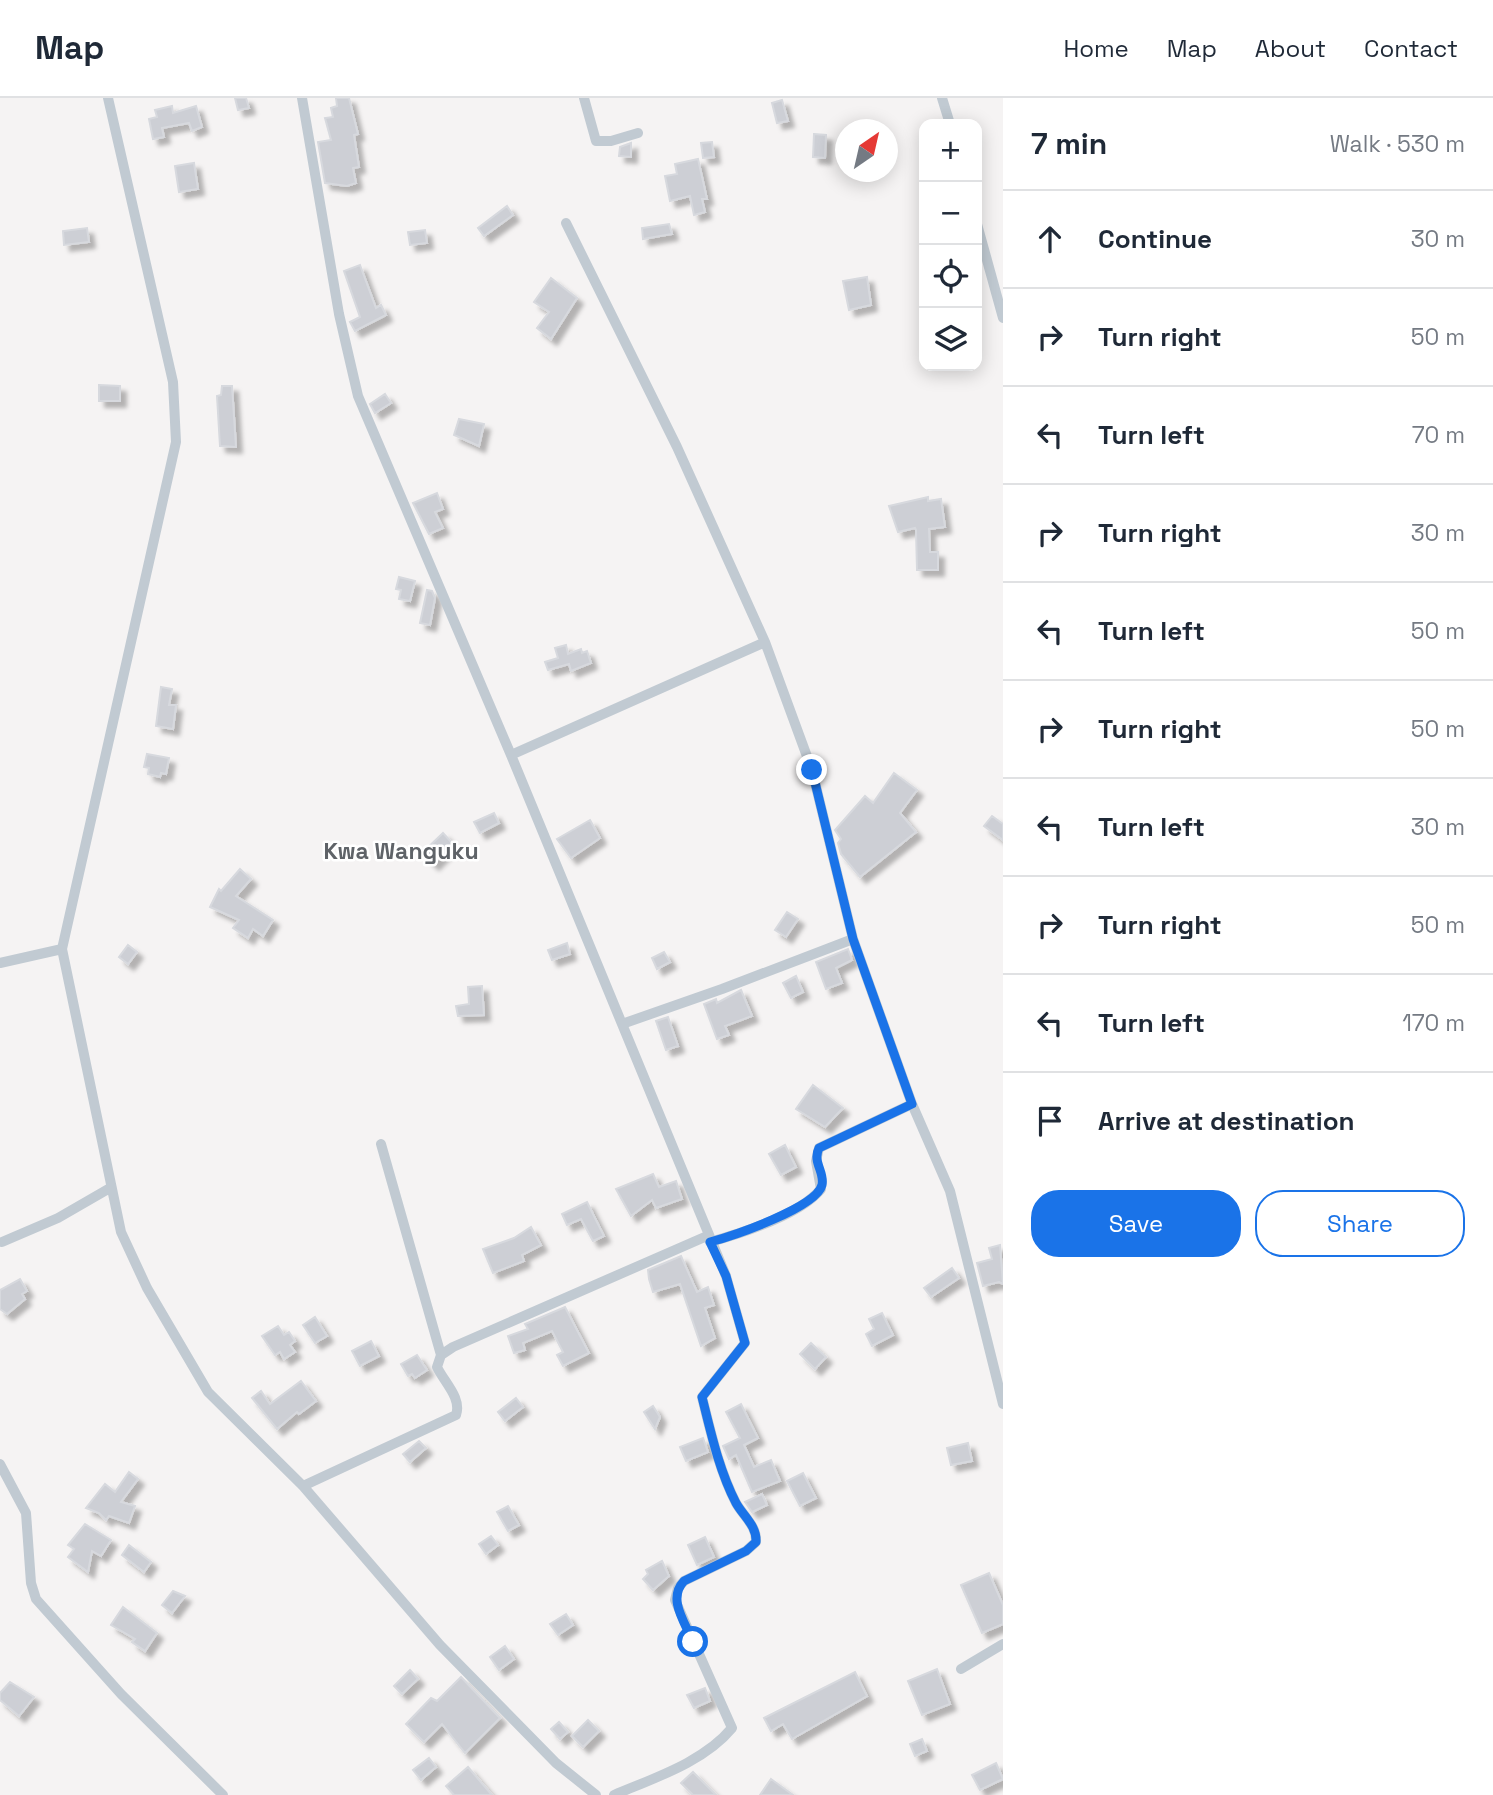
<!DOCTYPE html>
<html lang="en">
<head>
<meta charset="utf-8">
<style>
	:root { --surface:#fff; --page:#f6f6f7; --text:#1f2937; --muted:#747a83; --line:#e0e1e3; --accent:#1a73e8 }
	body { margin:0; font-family:"Space Grotesk",sans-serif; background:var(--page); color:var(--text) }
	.controls { position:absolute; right:21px; top:21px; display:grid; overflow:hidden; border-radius:14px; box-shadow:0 4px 18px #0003 }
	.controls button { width:63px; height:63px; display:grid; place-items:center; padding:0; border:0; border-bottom:2px solid var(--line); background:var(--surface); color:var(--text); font:35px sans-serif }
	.compass { position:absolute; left:835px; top:21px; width:63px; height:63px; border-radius:50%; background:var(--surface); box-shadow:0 4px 18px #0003; rotate:34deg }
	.stop { position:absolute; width:21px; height:21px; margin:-16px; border:5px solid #1a73e8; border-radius:50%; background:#fff }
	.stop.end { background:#1a73e8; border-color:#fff; box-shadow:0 2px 7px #0008 }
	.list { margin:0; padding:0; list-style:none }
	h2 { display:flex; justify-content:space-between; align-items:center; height:91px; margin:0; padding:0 28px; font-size:30px }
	h2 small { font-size:23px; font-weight:400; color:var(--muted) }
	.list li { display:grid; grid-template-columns:46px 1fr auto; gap:21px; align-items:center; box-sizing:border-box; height:98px; padding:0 28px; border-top:2px solid var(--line) }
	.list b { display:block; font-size:26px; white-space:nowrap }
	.list em { font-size:23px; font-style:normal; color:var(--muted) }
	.actions { display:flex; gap:14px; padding:21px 28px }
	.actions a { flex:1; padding:16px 0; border:2px solid var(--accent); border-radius:28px; text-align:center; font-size:24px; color:var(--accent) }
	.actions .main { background:var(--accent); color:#fff }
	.icon { flex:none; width:38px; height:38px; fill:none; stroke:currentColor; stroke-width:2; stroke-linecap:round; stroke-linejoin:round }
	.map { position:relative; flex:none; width:1003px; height:1697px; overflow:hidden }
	header { display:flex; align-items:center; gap:42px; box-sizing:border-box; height:98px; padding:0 35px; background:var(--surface); border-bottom:2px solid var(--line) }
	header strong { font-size:33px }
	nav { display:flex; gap:38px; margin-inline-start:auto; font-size:24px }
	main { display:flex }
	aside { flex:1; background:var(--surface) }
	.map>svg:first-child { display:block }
	.building { fill:#cdcfd5; stroke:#d7d9de; stroke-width:2; filter:url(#shadow) }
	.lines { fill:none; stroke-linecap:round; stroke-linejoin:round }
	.minor { stroke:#c1cad2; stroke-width:10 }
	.route { stroke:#1a73e8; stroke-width:9 }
	.labels { text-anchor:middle; stroke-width:5; stroke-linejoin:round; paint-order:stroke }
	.quarter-label { font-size:23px; font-weight:bold; fill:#5f6368; stroke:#fff }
</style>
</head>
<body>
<header>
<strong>Map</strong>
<nav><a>Home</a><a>Map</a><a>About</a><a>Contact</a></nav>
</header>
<main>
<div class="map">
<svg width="1003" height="1697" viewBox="0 0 1003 1697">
	<defs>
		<filter id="shadow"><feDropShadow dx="6" dy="6" stdDeviation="2" flood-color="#0004"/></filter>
	</defs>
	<rect width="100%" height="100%" fill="#f5f3f3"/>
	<!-- building -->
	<path class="building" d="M235,0H246L249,10L238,12Z
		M336,0H349L358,36L354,37L359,69L353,70L356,85L347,88L325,85L318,44L331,42L325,20L333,19L331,10L337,8Z
		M782,2L788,23L777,25L772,5Z
		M172,8L173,15L196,8L202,29L192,33L189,25L162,30L164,39L153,41L149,21L157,19L155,12Z
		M814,36L826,37L825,60L813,59Z
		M712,44L714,59L703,60L701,45Z
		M631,45V59L619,58L620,49Z
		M698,61L707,101H702L705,114L694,117L690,98L670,103L665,78L677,76L675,66Z
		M194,65L198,91L179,94L175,68Z
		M507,108L513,117L484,138L478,130Z
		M669,126L672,136L643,141L642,130Z
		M87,130L89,144L64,147L63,133Z
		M425,132L427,145L410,147L408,134Z
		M360,167L376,210L381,207L386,217L355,233L350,224L360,219L344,173Z
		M867,179L871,207L849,212L843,183Z
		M551,180L577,200L551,241L537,230L549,214L534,204Z
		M99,287L120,288V303H99Z
		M222,288H232L236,349L220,348L217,298L221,297Z
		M385,296L391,305L375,315L370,306Z
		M459,321L484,326L479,348L454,337Z
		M437,395L443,411L435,414L443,430L429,436L413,405Z
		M928,399V403L941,401L945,429L929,431L930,454H938V472H917L916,432L915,430L898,434L889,408Z
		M399,479L415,483L410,503L399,501L401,492L396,491Z
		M427,492L432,493L435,500L430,527L420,525Z
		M566,547L568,556L581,551L582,555L587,553L591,565L571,573L569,566L548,572L545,564L558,560L555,550Z
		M161,589L172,591L169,607H176L173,631L156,628Z
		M147,656L169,660L166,676L161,675L160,679L148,676L149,670L144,669Z
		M894,675L917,692L900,715L916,734L860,779L841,756L838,745L841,741L835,732L865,698L873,705Z
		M494,715L499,725L480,735L474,724Z
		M992,718L1003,726V742L984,728Z
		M590,722L600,740L571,760L557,741Z
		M443,735L453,746L433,766L422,755Z
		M240,771L251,781L236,798L273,822L263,838L253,831L248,840L233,830L239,822L210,809L219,791L221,793Z
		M787,814L798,821L786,839L775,832Z
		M567,845L570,856L552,862L548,852Z
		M128,847L137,854L128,866L119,859Z
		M848,851L852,862L836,870L842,885L826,891L816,864Z
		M664,854L670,864L657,871L652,860Z
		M796,878L803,894L791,900L783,885Z
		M482,888L484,917L458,918L456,908L469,906L468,889Z
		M741,892L752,918L725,928L729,937L717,941L704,906L716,901L717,905Z
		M668,919L678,948L666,952L656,923Z
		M813,987L843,1010L825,1029L796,1011Z
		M785,1047L796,1069L781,1077L769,1056Z
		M653,1076L659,1089L676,1083L682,1101L656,1110L652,1102L631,1118L616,1091Z
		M587,1104L604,1138L593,1143L581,1121L567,1127L562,1116Z
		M531,1129L541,1147L522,1157L524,1163L493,1175L483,1151L514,1140Z
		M1000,1147L1003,1186L999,1184L983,1188L977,1165L992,1161L989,1150Z
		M681,1158L697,1194L708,1189L714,1207L705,1210L715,1240L701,1248L680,1186L653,1194L649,1181L648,1172Z
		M952,1170L959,1180L931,1199L924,1190Z
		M20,1181L27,1193L22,1196L25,1201L7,1216L0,1211V1192Z
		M565,1209L589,1255L563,1268L557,1257L563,1254L552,1233L523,1245L525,1252L514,1255L508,1238L528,1231L525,1226Z
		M882,1215L893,1237L872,1248L866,1236L874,1231L869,1221Z
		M315,1219L327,1238L315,1245L303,1227Z
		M278,1228L284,1237L289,1234L295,1243L290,1247L295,1254L284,1261L280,1254L275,1257L262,1238Z
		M371,1243L379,1258L360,1268L352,1253Z
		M811,1245L826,1259L815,1271L800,1256Z
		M417,1257L427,1272L415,1280L412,1276L408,1278L401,1266Z
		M301,1283L316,1303L299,1316L297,1314L277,1331L252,1300L261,1293L270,1306Z
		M516,1300L523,1309L505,1323L498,1314Z
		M741,1306L758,1340L744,1347L754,1369L771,1362L780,1383L752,1394L736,1357L729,1361L723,1348L740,1340L726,1314Z
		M653,1308L660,1319L655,1331L644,1314Z
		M703,1340L708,1354L686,1363L680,1349Z
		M419,1343L426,1350L410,1364L403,1356Z
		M968,1345L972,1363L951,1367L947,1350Z
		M129,1374L138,1381L121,1404L135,1408L129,1425L109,1418L106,1422L99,1415L86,1410L105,1386L115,1394Z
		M803,1375L816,1400L800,1408L787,1383Z
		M762,1396L767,1407L752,1414L745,1404Z
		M508,1408L519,1427L508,1433L497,1414Z
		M85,1426L111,1442L101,1458L92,1453L88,1474L68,1459L74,1451L68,1447Z
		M491,1438L498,1447L486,1456L479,1446Z
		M705,1439L714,1459L697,1467L688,1447Z
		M129,1447L151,1464L144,1474L122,1457Z
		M662,1463L669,1478L653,1492L643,1481L648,1476L646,1472Z
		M989,1475L1003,1507V1526L982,1535L961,1487Z
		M173,1493L185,1498L172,1515L162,1507Z
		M123,1509L157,1535L145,1553L132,1544L135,1541L111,1527Z
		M566,1516L573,1527L558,1537L550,1526Z
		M505,1548L514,1561L499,1572L490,1559Z
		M937,1571L950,1606L922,1617L908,1583Z
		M410,1572L418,1581L402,1596L394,1588Z
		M855,1574L867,1598L792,1641L783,1626L771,1633L764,1620Z
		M461,1579L500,1620L465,1655L442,1626L424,1644L406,1626L431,1600L437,1603Z
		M10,1584L34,1599L19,1618L0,1602V1595Z
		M705,1590L710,1603L694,1610L687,1597Z
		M588,1622L599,1633L583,1649L572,1638Z
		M559,1624L568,1634L560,1641L551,1631Z
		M922,1641L927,1653L915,1658L910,1646Z
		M429,1660L436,1669L421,1682L413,1672Z
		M996,1665L1003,1681L980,1692L972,1677Z
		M468,1669L492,1697H454L446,1688Z
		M693,1674L716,1697H693L681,1685Z
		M771,1681L793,1697H760Z"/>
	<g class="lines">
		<!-- minor -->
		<path class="minor" d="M108,0L173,284L176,344L62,851L121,1134L147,1190L208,1294L303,1388L440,1547L556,1665L596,1697
			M302,0L339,216L358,298L511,657L726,1178L745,1245L702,1299C711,1335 719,1372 736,1405C744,1419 757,1428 756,1444L746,1453L684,1483L678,1490L675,1502L732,1630C704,1664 654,1680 614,1697
			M584,0L596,43H611L638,35
			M942,0L950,26
			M566,125L677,349L765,544L812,672L853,841L912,1006L950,1093L1003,1306
			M977,126L1003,220
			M511,657L765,544
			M0,865L62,851
			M622,926L722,891L853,841
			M381,1046L441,1257
			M2,1144L58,1120L110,1090
			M710,1144C742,1135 800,1117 821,1091L816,1063L819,1050L912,1006
			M0,1366L26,1415L31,1485L36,1501L121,1596L223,1697
			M303,1388L456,1317C462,1300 444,1284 437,1269L441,1257L453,1249L707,1138
			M961,1571L1003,1546"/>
	</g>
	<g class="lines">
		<!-- route -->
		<path class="route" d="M693,1544C685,1524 667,1501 684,1483L746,1453L756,1444C757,1428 744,1419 736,1405C719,1372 711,1335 702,1299L745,1245L726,1178L710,1144C732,1138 816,1110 822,1087C825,1074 812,1064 819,1050L912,1006L853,841L812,672"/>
	</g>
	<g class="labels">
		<!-- quarter labels -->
		<g class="quarter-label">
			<text x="401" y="761">Kwa Wanguku</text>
		</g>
	</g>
</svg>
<div class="controls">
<button>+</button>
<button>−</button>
<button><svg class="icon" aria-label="locate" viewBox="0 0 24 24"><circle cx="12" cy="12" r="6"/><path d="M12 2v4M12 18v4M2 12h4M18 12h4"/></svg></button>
<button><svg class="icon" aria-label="layers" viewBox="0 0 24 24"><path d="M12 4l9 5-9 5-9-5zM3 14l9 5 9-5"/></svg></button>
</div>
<svg class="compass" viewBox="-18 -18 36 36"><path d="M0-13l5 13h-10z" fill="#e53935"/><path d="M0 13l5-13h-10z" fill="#747a83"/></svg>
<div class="stop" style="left:693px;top:1544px"></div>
<div class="stop end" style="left:812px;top:672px"></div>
</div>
<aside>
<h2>7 min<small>Walk · 530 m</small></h2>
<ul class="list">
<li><svg class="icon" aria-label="ahead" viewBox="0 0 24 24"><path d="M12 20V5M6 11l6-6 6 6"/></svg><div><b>Continue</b></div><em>30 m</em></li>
<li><svg class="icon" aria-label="right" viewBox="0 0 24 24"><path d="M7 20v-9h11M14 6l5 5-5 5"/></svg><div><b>Turn right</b></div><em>50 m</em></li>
<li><svg class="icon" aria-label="left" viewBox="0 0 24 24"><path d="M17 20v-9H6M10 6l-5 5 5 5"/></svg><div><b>Turn left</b></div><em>70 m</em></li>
<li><svg class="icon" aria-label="right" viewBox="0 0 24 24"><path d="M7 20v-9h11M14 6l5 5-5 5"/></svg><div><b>Turn right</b></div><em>30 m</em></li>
<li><svg class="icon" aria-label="left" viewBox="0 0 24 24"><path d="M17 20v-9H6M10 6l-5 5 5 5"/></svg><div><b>Turn left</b></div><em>50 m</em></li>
<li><svg class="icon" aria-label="right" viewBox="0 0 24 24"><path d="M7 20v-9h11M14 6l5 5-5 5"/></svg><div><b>Turn right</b></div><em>50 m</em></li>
<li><svg class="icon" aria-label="left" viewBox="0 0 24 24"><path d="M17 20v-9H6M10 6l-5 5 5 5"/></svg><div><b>Turn left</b></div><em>30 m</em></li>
<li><svg class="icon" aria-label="right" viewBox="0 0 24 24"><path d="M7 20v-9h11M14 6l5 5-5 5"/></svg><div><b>Turn right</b></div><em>50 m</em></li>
<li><svg class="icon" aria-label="left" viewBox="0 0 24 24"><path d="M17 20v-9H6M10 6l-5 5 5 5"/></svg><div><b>Turn left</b></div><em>170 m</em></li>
<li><svg class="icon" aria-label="arrive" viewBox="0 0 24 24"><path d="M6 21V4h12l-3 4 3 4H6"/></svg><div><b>Arrive at destination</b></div></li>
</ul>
<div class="actions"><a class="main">Save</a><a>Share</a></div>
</aside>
</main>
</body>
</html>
